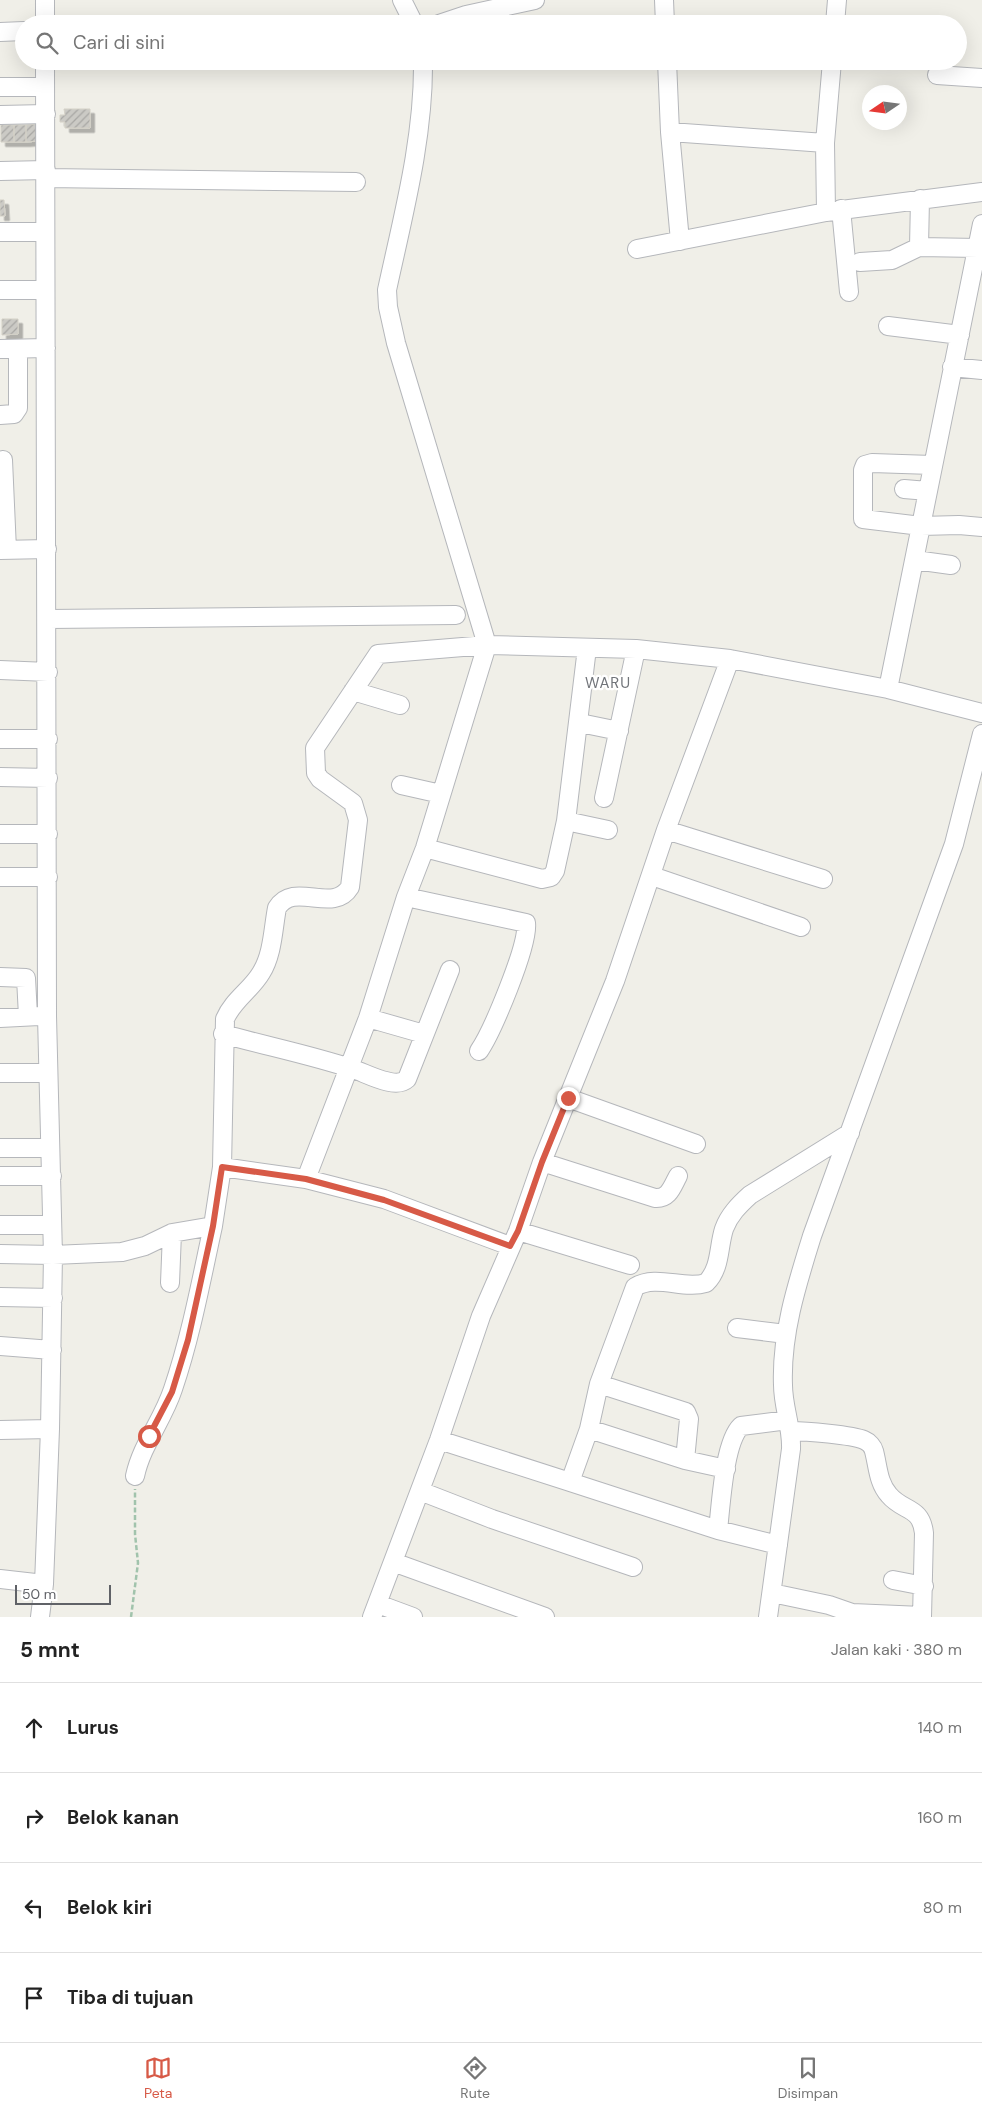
<!DOCTYPE html>
<html lang="id">
<head>
<meta charset="utf-8">
<style>
	:root { --surface:#fff; --page:#f6f6f6; --text:#222; --muted:#767676; --line:#e0e0e0; --accent:#d75a47 }
	body { margin:0; font-family:"DM Sans",sans-serif; background:var(--page); color:var(--text) }
	.compass { position:absolute; left:862px; top:85px; width:45px; height:45px; border-radius:50%; background:var(--surface); box-shadow:0 5px 20px #0002; rotate:257deg }
	.scale { position:absolute; left:15px; bottom:12px; width:96px; box-sizing:border-box; padding-left:5px; border:2px solid #606267; border-top:0; font-size:14px; line-height:18px; white-space:nowrap; color:#606267; -webkit-text-stroke:4px #fff; paint-order:stroke }
	.stop { position:absolute; width:15px; height:15px; margin:-11px; border:4px solid #d75a47; border-radius:50%; background:#fff }
	.stop.end { background:#d75a47; border-color:#fff; box-shadow:0 1px 5px #0008 }
	.list { margin:0; padding:0; list-style:none }
	h2 { display:flex; justify-content:space-between; align-items:center; height:65px; margin:0; padding:0 20px; font-size:21px }
	h2 small { font-size:16px; font-weight:400; color:var(--muted) }
	.list li { display:grid; grid-template-columns:32px 1fr auto; gap:15px; align-items:center; box-sizing:border-box; height:90px; padding:0 20px; border-top:1px solid var(--line) }
	.list b { display:block; font-size:19px; white-space:nowrap }
	.list em { font-size:16px; font-style:normal; color:var(--muted) }
	.icon { flex:none; width:28px; height:28px; fill:none; stroke:currentColor; stroke-width:2; stroke-linecap:round; stroke-linejoin:round }
	.map { position:relative; flex:none; width:982px; height:1617px; overflow:hidden }
	.search { position:absolute; background:var(--surface); box-shadow:0 5px 20px #0002; left:15px; right:15px; top:15px; height:55px; display:flex; align-items:center; gap:12px; box-sizing:border-box; padding:0 18px; border-radius:28px; color:var(--muted); font-size:19px }
	.sheet { height:425px; background:var(--surface) }
	nav { display:flex; justify-content:space-around; align-items:center; box-sizing:border-box; height:70px; border-top:1px solid var(--line); background:var(--surface); font-size:14px; color:var(--muted) }
	nav a { display:grid; justify-items:center; gap:2px }
	nav .on { color:var(--accent) }
	.map>svg:first-child { display:block }
	.building { fill:url(#building-hatch); stroke:#d4d1c7; filter:url(#shadow) }
	.lines { fill:none; stroke-linecap:round; stroke-linejoin:round }
	.minor-casing { stroke:#b5b7bb; stroke-width:20 }
	.path { stroke:#a1c3ac; stroke-width:2.5; stroke-dasharray:5 2.5; stroke-linecap:butt }
	.minor { stroke:#fff; stroke-width:18 }
	.route { stroke:#d75a47; stroke-width:6 }
	.labels { text-anchor:middle; stroke-width:4.5; stroke-linejoin:round; paint-order:stroke }
	.quarter-label { font-size:15px; letter-spacing:1px; fill:#717479; stroke:#fff }
</style>
</head>
<body>
<div class="map">
<svg width="982" height="1617" viewBox="0 0 982 1617">
	<defs>
		<pattern id="building-hatch" width="6" height="6" patternUnits="userSpaceOnUse" patternTransform="scale(1.25)"><rect width="6" height="6" fill="#cbcac5"/><path d="M-1 1l2-2M0 6l6-6M5 7l2-2" fill="none" stroke="#a8a7a4"/></pattern>
		<filter id="shadow"><feDropShadow dx="4.5" dy="4.5" stdDeviation="0" flood-color="#0004"/></filter>
	</defs>
	<rect width="100%" height="100%" fill="#f0efe8"/>
	<!-- building -->
	<path class="building" d="M64,109H90V128H65V122H60V115H65Z
		M39,124V141L26,142V125Z
		M1,125H14V142H1Z
		M14,125H26V142H14Z
		M0,200H4L5,216H0Z
		M2,319H18V334L2,335Z"/>
	<g class="lines">
		<!-- minor casing -->
		<g class="minor-casing">
			<path id="minor" d="M402,0L414,24
				M664,0L665,24
				M45,24V0
				M439,24L466,15L535,0
				M835,24L837,0
				M0,32L24,31
				M667,61L670,132L680,241
				M937,75L982,78
				M0,87H45
				M0,115L46,114
				M670,132L825,143
				M0,171L46,170
				M46,178L356,182
				M841,209L849,292
				M826,212L825,143L832,61
				M982,224L888,689L982,713
				M0,232H45
				M919,247L920,199
				M637,249L826,212L982,192
				M860,262L892,260L919,247L978,248
				M0,290H45
				M888,326L960,335
				M0,349L46,348
				M952,367L982,370
				M0,415L14,414L18,408V349
				M3,460L7,550
				M932,465L872,463L865,465L863,470V519L921,526L959,525L982,527
				M904,489L928,491
				M0,550L47,549
				M915,560L951,565
				M48,619L456,615
				M730,659L666,830L823,879
				M0,670L48,672
				M353,691L400,705
				M580,723L619,731
				M0,739H48
				M0,777L48,778
				M401,785L441,794
				M604,798L636,649
				M566,821L608,830
				M0,834H48
				M425,848L542,879L551,877L555,871L566,821L587,648
				M652,876L801,927
				M0,877H48
				M406,897L526,923C529,945 492,1032 479,1051
				M0,977L26,978L28,1016
				M0,1018L39,1016
				M368,1018L424,1034
				M223,1034C266,1046 311,1055 353,1069C366,1073 395,1090 407,1079L450,970
				M0,1073H48
				M568,1098L696,1144
				M0,1148H50
				M542,1162L655,1198C669,1199 672,1187 678,1176
				M222,1167L306,1179L384,1199L510,1246
				M0,1176H52
				M306,1179L368,1018L406,897L425,848L487,645L396,343L388,307L387,290C403,216 424,138 423,61
				M0,1225H52
				M518,1231L630,1265
				M0,1254L53,1255L122,1252L145,1246L172,1233L213,1226L222,1167L225,1019C233,1000 251,990 261,973C273,954 273,928 277,908C294,880 333,915 350,887L358,820L353,803L320,779L316,773L315,748L378,654L487,645L636,649L730,659L888,689
				M170,1283L172,1233
				M0,1297L53,1298
				M737,1328L786,1334
				M0,1346L52,1350
				M599,1384L686,1412L689,1419L685,1460
				M589,1429L685,1460L726,1469
				M0,1430L50,1429
				M791,1431C806,1431 852,1435 864,1440C869,1442 873,1447 874,1451C878,1466 878,1483 889,1495C903,1512 921,1506 924,1533L922,1617
				M439,1440L570,1482
				M135,1476C142,1444 163,1420 173,1389C191,1336 201,1281 213,1226
				M420,1491L492,1519L633,1567
				M718,1530C721,1505 724,1442 741,1426L788,1420
				M778,1545L718,1530L570,1482L589,1429L599,1384L635,1287C657,1274 683,1290 706,1283C721,1268 718,1248 724,1229C729,1215 739,1205 750,1195L850,1133
				M393,1562L545,1617
				M0,1579L44,1584
				M893,1580L924,1586
				M772,1593L829,1605L852,1613L922,1616
				M378,1604L413,1617
				M40,1617L44,1584L50,1429L53,1255L47,1016L45,61
				M372,1617L439,1440L481,1316L518,1231L542,1162L615,981L666,830
				M768,1617L791,1449C792,1427 783,1407 783,1385C781,1334 797,1284 812,1236L954,844L982,734"/>
		</g>
		<!-- path -->
		<path class="path" d="M131,1617L138,1563L135,1534V1489"/>
		<!-- minor -->
		<use href="#minor" class="minor"/>
	</g>
	<g class="lines">
		<!-- route -->
		<path class="route" d="M149,1436L172,1392L188,1340L213,1226L222,1167L306,1179L384,1200L510,1246L518,1231L542,1162L568,1098"/>
	</g>
	<g class="labels">
		<!-- quarter labels -->
		<g class="quarter-label">
			<text x="608" y="688">WARU</text>
		</g>
	</g>
</svg>
<svg class="compass" viewBox="-18 -18 36 36"><path d="M0-13l5 13h-10z" fill="#e53935"/><path d="M0 13l5-13h-10z" fill="#767676"/></svg>
<div class="scale">50 m</div>
<div class="stop" style="left:149px;top:1436px"></div>
<div class="stop end" style="left:568px;top:1098px"></div>
<div class="search"><svg class="icon" aria-label="search" viewBox="0 0 24 24"><circle cx="10" cy="10" r="6"/><path d="M15 15l6 6"/></svg>Cari di sini</div>
</div>
<section class="sheet">
<h2>5 mnt<small>Jalan kaki · 380 m</small></h2>
<ul class="list">
<li><svg class="icon" aria-label="ahead" viewBox="0 0 24 24"><path d="M12 20V5M6 11l6-6 6 6"/></svg><div><b>Lurus</b></div><em>140 m</em></li>
<li><svg class="icon" aria-label="right" viewBox="0 0 24 24"><path d="M7 20v-9h11M14 6l5 5-5 5"/></svg><div><b>Belok kanan</b></div><em>160 m</em></li>
<li><svg class="icon" aria-label="left" viewBox="0 0 24 24"><path d="M17 20v-9H6M10 6l-5 5 5 5"/></svg><div><b>Belok kiri</b></div><em>80 m</em></li>
<li><svg class="icon" aria-label="arrive" viewBox="0 0 24 24"><path d="M6 21V4h12l-3 4 3 4H6"/></svg><div><b>Tiba di tujuan</b></div></li>
</ul>
</section>
<nav>
<a class="on"><svg class="icon" aria-label="map" viewBox="0 0 24 24"><path d="M3 6l6-2 6 2 6-2v14l-6 2-6-2-6 2zM9 4v14M15 6v14"/></svg>Peta</a>
<a><svg class="icon" aria-label="directions" viewBox="0 0 24 24"><path d="M12 3l9 9-9 9-9-9zM9 14v-3h6M13 9l2 2-2 2"/></svg>Rute</a>
<a><svg class="icon" aria-label="saved" viewBox="0 0 24 24"><path d="M7 4h10v16l-5-4-5 4z"/></svg>Disimpan</a>
</nav>
</body>
</html>
